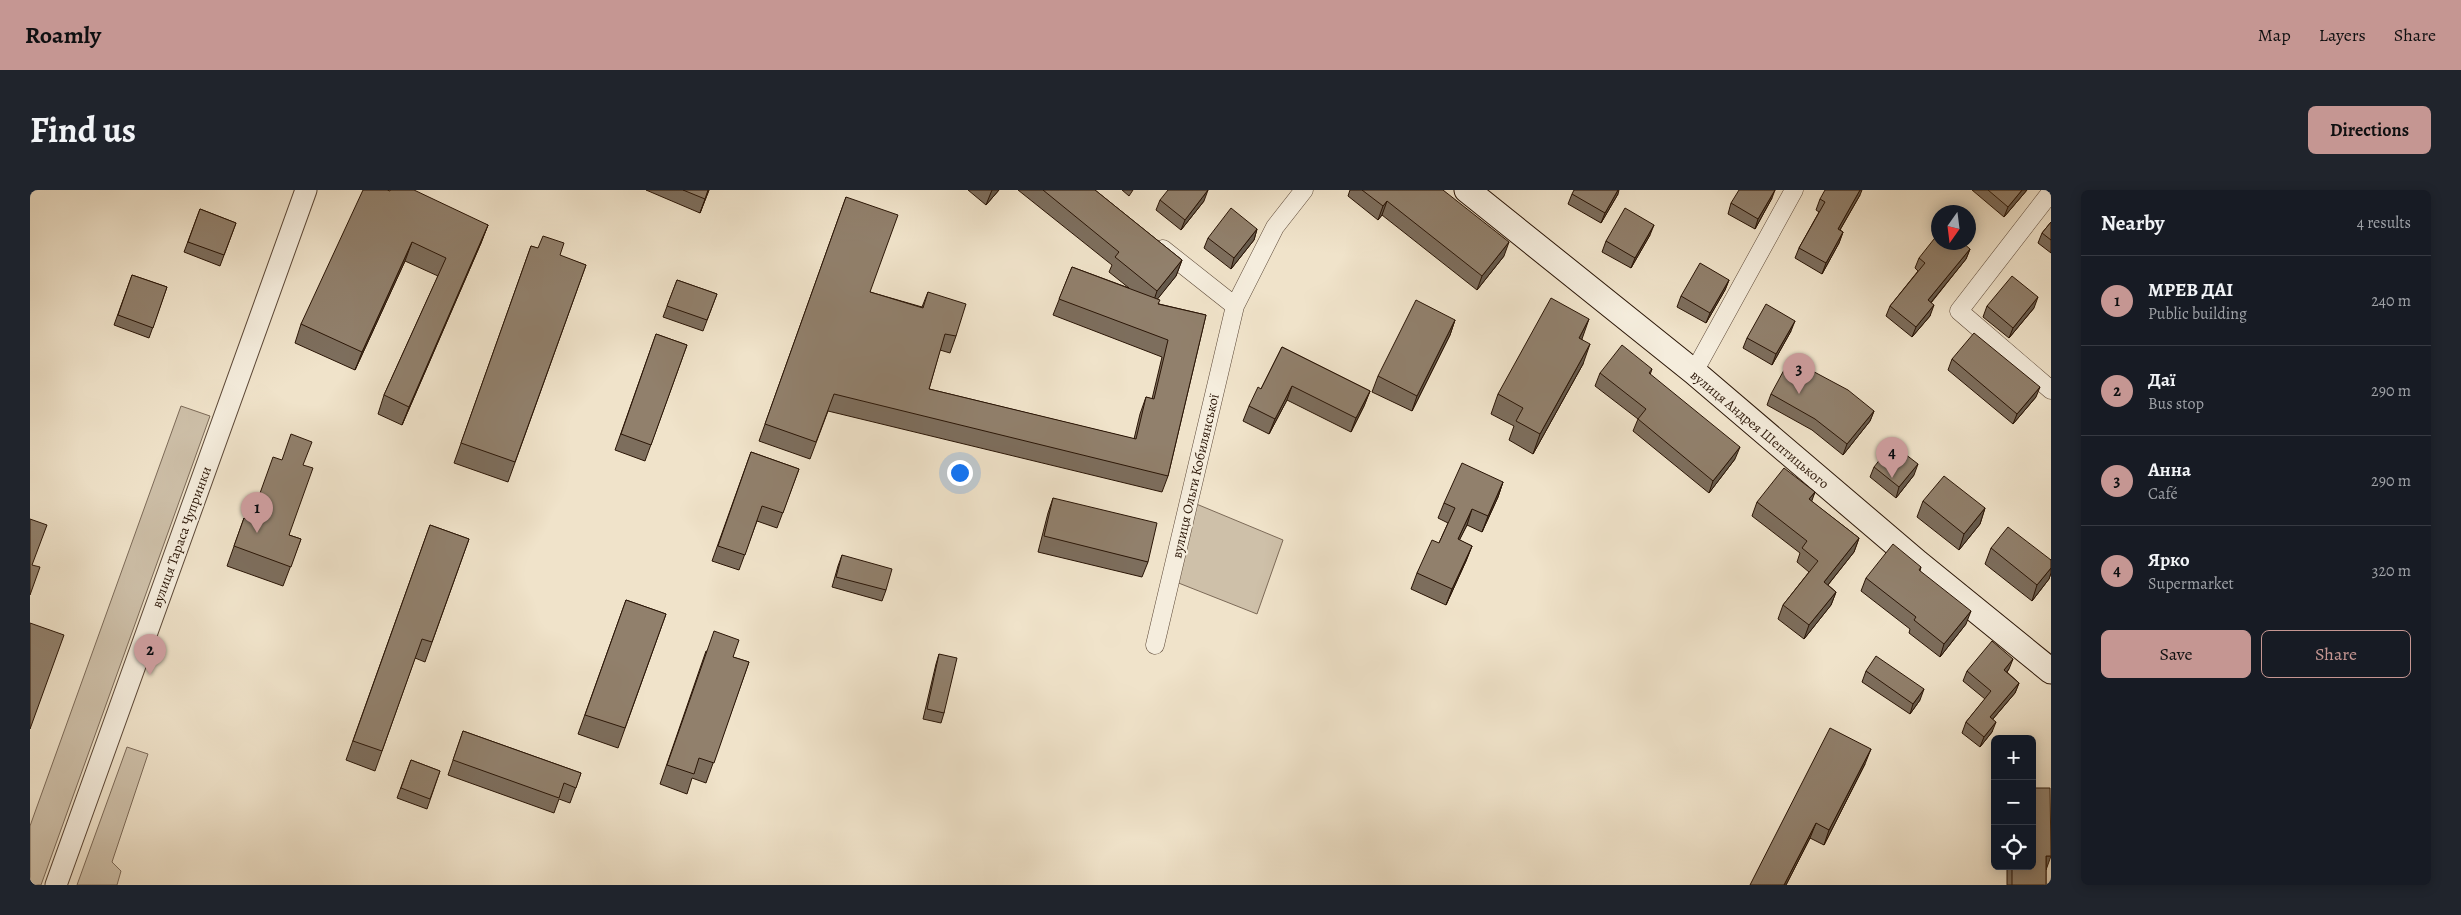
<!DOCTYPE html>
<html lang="en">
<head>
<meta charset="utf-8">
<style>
	:root { --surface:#171b24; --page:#20242c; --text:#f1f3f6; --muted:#9ea1a6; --line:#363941; --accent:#c59692 }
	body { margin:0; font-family:Alegreya,serif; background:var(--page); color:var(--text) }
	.controls { position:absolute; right:15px; bottom:15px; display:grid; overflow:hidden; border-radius:8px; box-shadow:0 2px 12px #0003 }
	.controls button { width:45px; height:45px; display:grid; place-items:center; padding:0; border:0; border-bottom:1px solid var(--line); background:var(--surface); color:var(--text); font:25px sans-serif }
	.compass { position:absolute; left:1901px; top:15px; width:45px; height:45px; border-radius:50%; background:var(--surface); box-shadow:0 2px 12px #0003; rotate:194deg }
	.you { position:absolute; left:929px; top:282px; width:18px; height:18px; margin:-12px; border:4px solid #fff; border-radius:50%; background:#1a73e8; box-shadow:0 0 0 8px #1a73e833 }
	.badge { display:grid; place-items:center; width:32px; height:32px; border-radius:50%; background:var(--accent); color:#111; font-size:16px; font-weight:700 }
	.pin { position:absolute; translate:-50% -41px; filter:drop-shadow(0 1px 2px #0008) }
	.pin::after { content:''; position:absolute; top:26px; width:18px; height:15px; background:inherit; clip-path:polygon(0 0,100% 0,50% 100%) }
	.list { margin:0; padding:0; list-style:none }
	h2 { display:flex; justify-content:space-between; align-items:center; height:65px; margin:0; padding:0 20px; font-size:21px }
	h2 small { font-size:16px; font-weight:400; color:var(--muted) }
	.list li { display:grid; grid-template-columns:32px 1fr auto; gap:15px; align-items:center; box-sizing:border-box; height:90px; padding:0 20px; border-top:1px solid var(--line) }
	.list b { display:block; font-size:19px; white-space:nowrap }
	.list p { margin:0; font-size:16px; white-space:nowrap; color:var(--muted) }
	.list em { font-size:16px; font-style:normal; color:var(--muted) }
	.actions { display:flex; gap:10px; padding:15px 20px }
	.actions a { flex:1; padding:11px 0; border:1px solid var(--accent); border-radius:8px; text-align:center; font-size:18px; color:var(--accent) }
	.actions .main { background:var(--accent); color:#111 }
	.icon { flex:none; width:28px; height:28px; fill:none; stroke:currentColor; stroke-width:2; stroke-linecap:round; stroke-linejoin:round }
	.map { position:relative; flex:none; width:2021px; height:695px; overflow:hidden; border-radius:8px }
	header { display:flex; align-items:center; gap:30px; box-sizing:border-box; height:70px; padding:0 25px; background:var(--accent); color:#111 }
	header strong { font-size:24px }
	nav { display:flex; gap:28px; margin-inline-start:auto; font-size:18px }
	.intro { display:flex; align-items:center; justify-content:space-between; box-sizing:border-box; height:120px; padding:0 30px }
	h1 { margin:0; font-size:35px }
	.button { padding:12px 22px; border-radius:8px; background:var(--accent); color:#111; font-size:18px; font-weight:700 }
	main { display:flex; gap:30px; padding:0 30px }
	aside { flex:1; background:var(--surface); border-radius:8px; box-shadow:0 2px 12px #0003 }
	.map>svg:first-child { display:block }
	.green { fill:#cec0a9; stroke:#7c6a58 }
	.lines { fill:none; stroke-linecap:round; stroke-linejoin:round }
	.minor-casing { stroke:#5c4837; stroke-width:19 }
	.tertiary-casing { stroke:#5c4837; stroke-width:23 }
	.secondary-casing { stroke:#2a1506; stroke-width:27 }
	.minor { stroke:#f5eddd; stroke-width:18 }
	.tertiary { stroke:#f5eddd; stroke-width:21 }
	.secondary { stroke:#f5eddd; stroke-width:25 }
	.wall { fill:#7d6e5d; stroke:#2a1506 }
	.shaded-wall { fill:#665a4c; stroke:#2a1506 }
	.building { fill:#91806c; stroke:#2a1506 }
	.labels { text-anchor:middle; stroke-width:4.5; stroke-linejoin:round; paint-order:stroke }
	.street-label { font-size:14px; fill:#2a1506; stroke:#f5eddd }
</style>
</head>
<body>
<header>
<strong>Roamly</strong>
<nav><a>Map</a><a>Layers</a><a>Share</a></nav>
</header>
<div class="intro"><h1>Find us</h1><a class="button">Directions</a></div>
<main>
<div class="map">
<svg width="2021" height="695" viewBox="0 0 2021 695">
	<rect width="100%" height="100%" fill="#f0e3ca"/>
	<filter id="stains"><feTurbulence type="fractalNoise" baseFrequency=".004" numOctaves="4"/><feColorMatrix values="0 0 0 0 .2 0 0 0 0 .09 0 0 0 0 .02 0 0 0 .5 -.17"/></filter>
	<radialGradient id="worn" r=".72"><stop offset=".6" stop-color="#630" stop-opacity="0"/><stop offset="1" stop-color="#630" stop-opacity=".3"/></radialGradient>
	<!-- green -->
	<path class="green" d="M151,216L180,226L11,695H0V636Z
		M1164,313L1253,350L1227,424L1146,392Z
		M97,557L118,564L82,672L91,681L87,695H47Z"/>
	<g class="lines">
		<!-- minor casing -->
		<g class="minor-casing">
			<path id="minor" d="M2021,2L1929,121L2021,200
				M1133,59L1205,116
				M1664,182L1764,0
				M1125,455L1205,116L1245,37L1274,0"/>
		</g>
		<!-- tertiary casing -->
		<g class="tertiary-casing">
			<path id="tertiary" d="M26,695L276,0"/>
		</g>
		<!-- secondary casing -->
		<g class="secondary-casing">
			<path id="secondary" d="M1437,0L1664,182L1888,373L2021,481"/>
		</g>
		<!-- minor -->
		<use href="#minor" class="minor"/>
		<!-- tertiary -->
		<use href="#tertiary" class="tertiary"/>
		<!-- secondary -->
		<use href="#secondary" class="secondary"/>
	</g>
	<!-- wall -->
	<path class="wall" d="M616,0H679L670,23Z
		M938,0H969L956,15Z
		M988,0H1065L1152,70L1146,86L1127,109L1129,114L1176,125L1138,286L1132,302L798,221L780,269L729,251L816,7L840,102L892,117L898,102L926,146L920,163L910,160L899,199L1104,249L1110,224L1116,207L1122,209L1132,167L1023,125L1042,77L1099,98L1079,82L1082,75Z
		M1092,0H1103L1099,6Z
		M1320,0H1413L1474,66L1447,100L1352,25L1348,30L1318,6Z
		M1942,0H1997L1974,27Z
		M360,1L458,35L451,53L372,235L348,224L354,205L408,86L375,71L325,180L265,153L271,134Z
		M1542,4H1588L1571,33L1538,14Z
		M1830,5L1810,40L1813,42L1809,53L1792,84L1765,68L1769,58L1789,22L1786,20L1790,9Z
		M1742,8L1725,39L1698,24L1701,13Z
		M1130,10L1174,11L1151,40L1126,20Z
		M170,19L206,33L190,76L154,62Z
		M2021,32V63L2008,53L2012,43Z
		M1227,39L1224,50L1201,79L1174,58L1178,48Z
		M1620,45L1601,78L1572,62L1576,51Z
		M501,56L556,75L478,292L424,273Z
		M1940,59L1936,69L1901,113L1900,126L1882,147L1856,126L1860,116L1888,81L1885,78L1889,68Z
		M102,85L137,97L119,148L84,135Z
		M647,90L687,104L673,141L633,127Z
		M1699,90L1695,100L1676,133L1647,117L1651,106Z
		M1957,116L2004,118L1979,148L1953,127Z
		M1425,130L1420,145L1382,221L1342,202L1348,186Z
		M1761,141L1742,175L1713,158L1717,148Z
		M626,144L657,155L615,271L585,260Z
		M1552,149L1553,174L1503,264L1479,250L1484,236L1461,224L1468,204Z
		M1252,157L1340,201L1334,216L1321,242L1257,210L1239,244L1213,231L1219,216L1231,199Z
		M1922,169L2006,207L1983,234L1918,180Z
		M1622,179L1620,185L1705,269L1679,303L1603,241L1608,229L1565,196L1570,183Z
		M1741,204L1844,221L1840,231L1813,265L1782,240L1737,215Z
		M721,262L769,279L747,338L727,331L709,380L682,371Z
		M252,270L273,275L259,345L271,349L253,396L197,376L214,328L220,331Z
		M1844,277L1884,285L1866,308L1840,287Z
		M1473,292L1468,307L1452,342L1437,335L1429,350L1442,356L1436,371L1416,415L1381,399L1387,383L1409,353L1418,333L1408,328L1414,313Z
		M1785,302L1781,311L1829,348L1824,362L1798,395L1806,402L1801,415L1774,449L1748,429L1753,415L1779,382L1767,372L1770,363L1722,326L1727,312Z
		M1023,308L1118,372L1112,387L1008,362L1018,323Z
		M1893,311L1955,318L1950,334L1929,360L1887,327Z
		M400,335L439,349L395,472L385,468L345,581L316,570Z
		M1961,358L2021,370V383L2019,389L2002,411L1955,374Z
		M812,365L856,400L852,411L802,397L808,376Z
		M1891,377L1890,381L1936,434L1910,467L1879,443L1880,439L1831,401L1836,388Z
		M596,410L636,424L588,558L548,544Z
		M676,461L703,467L719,472L676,593L662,588L657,604L630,594Z
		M909,464L914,523L911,533L893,529L906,474Z
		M1979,479L1977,482L1989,493L1985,503L1963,529L1962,542L1950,557L1932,543L1936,532L1955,509L1933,491L1937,481Z
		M1836,481L1890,510L1880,524L1832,492Z
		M433,541L551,583L540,613L529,609L524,623L418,585Z
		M381,570L410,581L397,619L367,608Z
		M1835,574L1794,655L1780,648L1756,695H1720Z
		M1977,676H2002L2016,679V695H1977Z"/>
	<!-- shaded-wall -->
	<path class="shaded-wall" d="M678,0H679L670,23L675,9Z
		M962,0H969L956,15Z
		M1178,0L1174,11L1151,40L1155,30Z
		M1588,0H1589L1588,4L1571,33L1575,23Z
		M1745,0L1742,8L1725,39L1728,29Z
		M1830,0H1832L1830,5L1804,50L1808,39Z
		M1992,0H1997L1974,27L1978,17Z
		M1357,11L1352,25L1348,30L1353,16Z
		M458,35L451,53L372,235L379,217Z
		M1624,35L1620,45L1601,78L1605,68Z
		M1227,39L1224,50L1201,79L1204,68Z
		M1813,42L1809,53L1792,84L1796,73Z
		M382,52L375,71L325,180L332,162Z
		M1479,52L1474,66L1447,100L1452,86Z
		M1940,59L1936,69L1894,121L1898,110Z
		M1152,70L1146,86L1122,116L1127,101Z
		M1699,90L1695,100L1676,133L1680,123Z
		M2008,107L2004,118L1979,148L1983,138Z
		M1904,115L1900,126L1882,147L1886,137Z
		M1559,129L1552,149L1542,168L1549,148Z
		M1425,130L1420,145L1382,221L1387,206Z
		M1765,131L1761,141L1742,175L1746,164Z
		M1560,154L1553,174L1503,264L1510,244Z
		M1262,196L1257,210L1239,244L1245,229Z
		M2010,197L2006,207L1983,234L1987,224Z
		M1340,201L1334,216L1321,242L1326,228Z
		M1844,221L1840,231L1813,265L1817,254Z
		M1710,257L1705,269L1679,303L1683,291Z
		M1888,274L1884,285L1866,308L1869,297Z
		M1473,292L1468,307L1452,342L1458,326Z
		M1785,302L1780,316L1779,309Z
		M1955,318L1950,334L1929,360L1934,344Z
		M1442,319L1437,335L1422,365L1428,349Z
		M1829,348L1824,362L1789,406L1794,392Z
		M1442,356L1436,371L1416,415L1422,399Z
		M2021,378V383L2019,389L2002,411L2007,395Z
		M1806,402L1801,415L1774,449L1779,435Z
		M1941,421L1936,434L1910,467L1914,454Z
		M1983,469L1979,479L1970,490L1974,480Z
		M1989,493L1985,503L1956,537L1960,527Z
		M1894,499L1890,510L1880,524L1883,514Z
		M1966,532L1962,542L1950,557L1954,547Z
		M1841,559L1835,574L1794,655L1799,640Z
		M1786,633L1780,648L1756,695H1754Z
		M2016,666H2021L2016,680Z"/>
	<!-- building -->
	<path class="building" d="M333,0H357L360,1V0H384L458,35L379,217L354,205L416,68L382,52L332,162L271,134Z
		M653,0H678L675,9Z
		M1013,0H1065L1152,70L1127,101L1085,67L1089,62Z
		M1138,0H1178L1155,30L1130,10Z
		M1332,0H1413L1479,52L1452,86L1357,11L1353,16Z
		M1544,0H1588L1575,23L1542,4Z
		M1709,0H1745L1728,29L1701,13Z
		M1795,0H1830L1808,39L1813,42L1796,73L1769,58L1795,12L1790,9Z
		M1958,0H1992L1978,17Z
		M816,7L868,25L840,102L893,118L898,102L936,114L926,146L915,144L899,199L1106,249L1116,207L1124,209L1138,150L1029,109L1042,77L1130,110L1128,114L1176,125L1138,286L804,204L786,252L735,234Z
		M1201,18L1227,39L1204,68L1178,48Z
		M1595,18L1624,35L1605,68L1576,51Z
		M170,19L206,33L194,65L158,52Z
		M2021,32V50L2012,43Z
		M1908,44V52H1932L1940,59L1898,110L1904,115L1886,137L1860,116L1895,73L1889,68Z
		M513,46L534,53L530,65L556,75L485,272L431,253L501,56L508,58Z
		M1670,73L1699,90L1680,123L1651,106Z
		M102,85L137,97L123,138L88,125Z
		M1982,86L2008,107L1983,138L1957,116Z
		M647,90L687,104L677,130L637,116Z
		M1521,108L1559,129L1549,148L1560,154L1510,244L1486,231L1493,218L1468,204Z
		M1386,110L1425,130L1387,206L1348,186Z
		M1736,114L1765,131L1746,164L1717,148Z
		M1944,143L2010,197L1987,224L1922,169Z
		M626,144L657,155L621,255L591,244Z
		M1592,155L1622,179L1619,183L1710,257L1683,291L1608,229L1616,219L1570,183Z
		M1252,157L1340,201L1326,228L1262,196L1245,229L1219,216L1228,197L1231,199Z
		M1760,169L1818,200L1844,221L1817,254L1785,229L1741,204Z
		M261,244L282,252L273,275L283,278L259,345L271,349L261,377L204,356L214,328L220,331L243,267L252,270Z
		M1862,254L1888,274L1869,297L1844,277Z
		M721,262L769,279L753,323L732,316L715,365L688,356Z
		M1432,273L1473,292L1458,326L1442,319L1428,349L1442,356L1422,399L1387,383L1402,350L1409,353L1425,318L1414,313Z
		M1754,278L1785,302L1779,309L1829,348L1794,392L1806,402L1779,435L1753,415L1788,371L1772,358L1777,351L1727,312Z
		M1914,286L1955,318L1934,344L1893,311Z
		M1023,308L1127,333L1118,372L1014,346Z
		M0,329L17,335L2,375L10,377L0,405Z
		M400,335L439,349L402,452L392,449L352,561L323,551Z
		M1978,337L2021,370V378L2007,395L1961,358Z
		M1863,354L1891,377L1889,380L1941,421L1914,454L1884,430L1886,427L1836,388Z
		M812,365L862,379L856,400L806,387Z
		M596,410L636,424L595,538L555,525Z
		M0,433L34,445L0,539Z
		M684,441L709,450L703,467L719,472L684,573L669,568L664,584L637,575Z
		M1962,451L1983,469L1974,480L1989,493L1960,527L1966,532L1954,547L1936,532L1961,501L1937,481Z
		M909,464L927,468L914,523L897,519Z
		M1846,466L1894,499L1883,514L1836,481Z
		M1800,538L1841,559L1799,640L1786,633L1754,695H1720Z
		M433,541L551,583L546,598L534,593L529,608L423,570Z
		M381,570L410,581L400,609L371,598Z
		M2002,598H2020L2021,666H2016V695H1982V676H2002Z"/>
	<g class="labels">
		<!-- street labels -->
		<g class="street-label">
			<text transform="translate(1730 239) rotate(40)" y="5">вулиця Андрея Шептицького</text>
			<text transform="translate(1165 286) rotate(-77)" y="5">вулиця Ольги Кобилянської</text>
			<text transform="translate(151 347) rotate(-70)" y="5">вулиця Тараса Чупринки</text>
		</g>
	</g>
	<rect width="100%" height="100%" filter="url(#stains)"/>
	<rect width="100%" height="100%" fill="url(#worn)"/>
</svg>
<div class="controls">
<button>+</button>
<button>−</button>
<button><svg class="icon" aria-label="locate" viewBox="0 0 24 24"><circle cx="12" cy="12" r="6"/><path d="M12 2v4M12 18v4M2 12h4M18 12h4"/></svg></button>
</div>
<svg class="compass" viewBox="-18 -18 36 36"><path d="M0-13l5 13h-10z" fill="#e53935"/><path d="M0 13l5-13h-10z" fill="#9ea1a6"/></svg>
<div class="you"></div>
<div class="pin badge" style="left:227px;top:343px">1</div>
<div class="pin badge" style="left:120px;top:485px">2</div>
<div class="pin badge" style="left:1769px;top:204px">3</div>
<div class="pin badge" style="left:1862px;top:288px">4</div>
</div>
<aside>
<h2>Nearby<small>4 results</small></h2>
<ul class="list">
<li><span class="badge">1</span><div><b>МРЕВ ДАІ</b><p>Public building</p></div><em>240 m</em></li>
<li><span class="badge">2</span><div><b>Даї</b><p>Bus stop</p></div><em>290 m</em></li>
<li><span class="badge">3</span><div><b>Анна</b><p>Café</p></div><em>290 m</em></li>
<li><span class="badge">4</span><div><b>Ярко</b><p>Supermarket</p></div><em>320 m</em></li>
</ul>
<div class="actions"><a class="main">Save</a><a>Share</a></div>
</aside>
</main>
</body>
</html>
